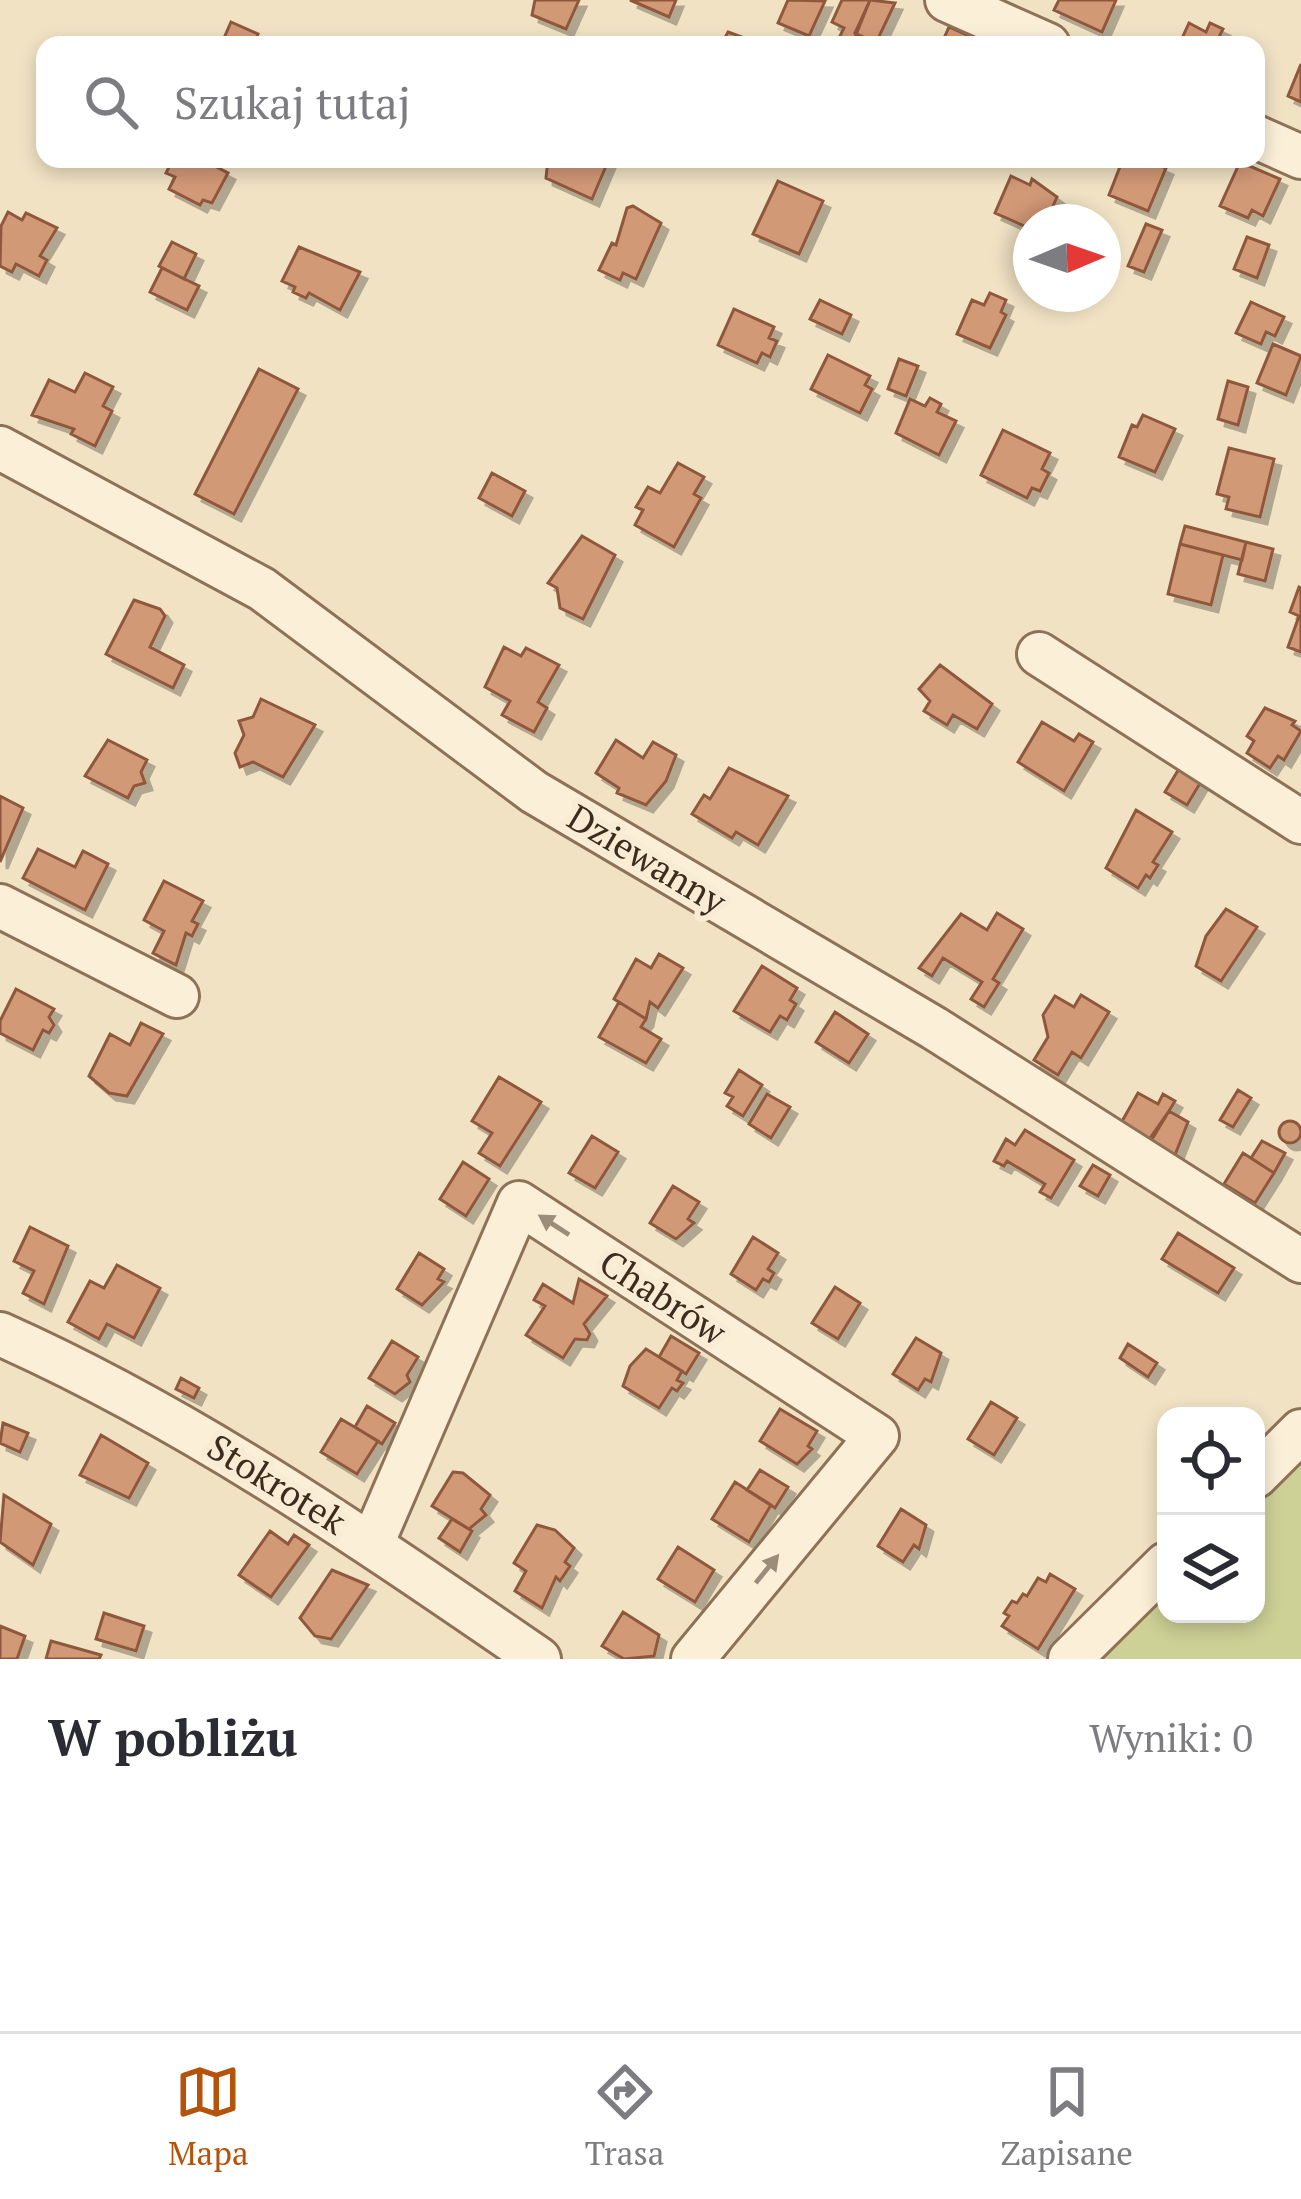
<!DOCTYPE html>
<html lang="pl">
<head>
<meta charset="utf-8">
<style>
	:root { --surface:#fff; --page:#f2f2f3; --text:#2b2b33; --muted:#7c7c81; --line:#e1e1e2; --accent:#b45309 }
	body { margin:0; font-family:"PT Serif",serif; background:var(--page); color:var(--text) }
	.controls { position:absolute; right:36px; bottom:36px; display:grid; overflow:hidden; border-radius:24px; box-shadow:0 6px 18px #0003 }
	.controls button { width:108px; height:108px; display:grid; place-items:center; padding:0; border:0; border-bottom:3px solid var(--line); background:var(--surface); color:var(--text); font:60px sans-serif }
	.compass { position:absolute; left:1013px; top:204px; width:108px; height:108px; border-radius:50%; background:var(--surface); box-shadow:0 6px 18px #0003; rotate:88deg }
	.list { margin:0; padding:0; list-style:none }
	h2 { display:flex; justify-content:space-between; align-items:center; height:156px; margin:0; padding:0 48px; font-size:51px }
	h2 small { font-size:39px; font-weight:400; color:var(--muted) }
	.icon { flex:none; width:66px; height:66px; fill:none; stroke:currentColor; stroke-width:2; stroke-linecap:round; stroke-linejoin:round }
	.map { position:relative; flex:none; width:1301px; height:1659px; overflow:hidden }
	.search { position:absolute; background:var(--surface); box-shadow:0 6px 18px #0003; left:36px; right:36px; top:36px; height:132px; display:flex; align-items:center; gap:30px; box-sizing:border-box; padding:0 42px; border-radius:24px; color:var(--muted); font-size:45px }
	.sheet { height:372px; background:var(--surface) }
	nav { display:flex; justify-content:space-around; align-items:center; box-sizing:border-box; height:168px; border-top:3px solid var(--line); background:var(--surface); font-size:33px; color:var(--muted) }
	nav a { display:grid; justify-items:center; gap:6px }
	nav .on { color:var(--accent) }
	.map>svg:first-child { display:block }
	.green { fill:#cdd196 }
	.building { fill:#d29977; stroke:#8f593c; stroke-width:3; filter:url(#shadow) }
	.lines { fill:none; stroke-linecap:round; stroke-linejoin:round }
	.minor-casing { stroke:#8e7258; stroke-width:48 }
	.minor { stroke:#fbefd8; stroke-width:42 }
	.oneway { fill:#9c8d7b }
	.labels { text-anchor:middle; stroke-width:12; stroke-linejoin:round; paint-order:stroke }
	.street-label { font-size:36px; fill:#3d2b1e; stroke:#f8ecd4 }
</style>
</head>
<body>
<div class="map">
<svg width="1301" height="1659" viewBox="0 0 1301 1659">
	<defs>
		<filter id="shadow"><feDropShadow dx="7" dy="7" stdDeviation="0" flood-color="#0004"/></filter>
	</defs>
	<rect width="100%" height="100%" fill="#f1e2c4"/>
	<!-- green -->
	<path class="green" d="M1301,1453V1659H1103L1166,1594V1614H1256V1500Z"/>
	<!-- building -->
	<path class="building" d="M535,0H579L566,29L532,15Z
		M630,0H676L669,17Z
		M788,0L825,1L809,36L778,23Z
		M842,0H870L853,42L838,40L844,28L832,22Z
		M870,0L895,3L876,43L855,33Z
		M1059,0H1116L1102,32L1054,10Z
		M231,22L258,34L253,45H221Z
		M1189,23L1206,32L1210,23L1223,29L1219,37L1233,45H1179Z
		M949,27L989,45H941Z
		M728,32L742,37L738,45H721Z
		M1301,64V102L1288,96Z
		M173,159H201L228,173L212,203L203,200L200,205L169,189L175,177L166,173Z
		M548,159H609L592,199L546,178Z
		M1123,159H1145L1166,168L1148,211L1109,195Z
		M1240,162L1280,179L1263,216L1252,210L1248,218L1220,206Z
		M1011,176L1030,185L1032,179L1057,197L1046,222H1031V229L995,213Z
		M778,181L823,201L799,254L753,234Z
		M633,206L661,223L636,279L623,273L620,280L599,270L612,243L616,245L627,208Z
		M8,212L22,220L26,213L57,228L40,256L47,260L39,276L16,264L12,272L0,266L1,226Z
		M1146,224L1162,230L1144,272L1128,266Z
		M1247,237L1269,245L1257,278L1234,269Z
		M172,242L196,254L184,279L159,266Z
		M299,247L360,272L340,310L309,293L306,298L293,292L295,287L282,281Z
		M162,268L199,286L187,310L150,292Z
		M990,293L1006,300L1001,312L1006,315L990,348L957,334L972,300L984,305Z
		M820,300L851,315L842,334L810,319Z
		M1251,302L1284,317L1275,336L1266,332L1261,344L1236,333Z
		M734,309L774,327L769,338L777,341L770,357L762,353L757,363L718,345Z
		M1273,344L1301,356L1286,395L1257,383Z
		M828,355L870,376L865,385L872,389L860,413L811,389Z
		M899,359L918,366L906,396L888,389Z
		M259,369L298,389L234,514L195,494Z
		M85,373L113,387L103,406L112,411L95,446L71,434L74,429L32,415L49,380L75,392Z
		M1228,381L1248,387L1238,425L1218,419Z
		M930,398L941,404L937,412L956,421L939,455L896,433L910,399L925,406Z
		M1143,415L1175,429L1155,472L1119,457L1132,425L1137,427Z
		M1003,430L1050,453L1042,469L1049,473L1040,491L1032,488L1027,498L981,475Z
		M1229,448L1274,459L1260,517L1226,509L1229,497L1217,494Z
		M678,463L704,477L694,494L701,498L674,547L635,525L643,510L636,507L648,487L660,493Z
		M492,473L525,491L512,516L479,498Z
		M1185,526L1246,542L1242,560L1180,544Z
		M582,536L615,555L583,619L560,608L557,588L548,583Z
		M1246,542L1273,549L1265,581L1238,574Z
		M1180,544L1223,555L1211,605L1168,594Z
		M1299,587L1301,588V652L1288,647L1299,616L1290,612Z
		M134,600L160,609L165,616L150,647L184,665L173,688L106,654Z
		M504,647L521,656L526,648L559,665L538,702L547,708L534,732L502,715L510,701L485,687Z
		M940,665L992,704L977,729L953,715L947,725L924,711L930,701L919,689Z
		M261,699L315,725L283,777L253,762L240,767L235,753L244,735L239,721L253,717Z
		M1265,708L1295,721L1292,725L1301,731L1284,760L1278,756L1270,768L1247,753L1254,741L1247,736Z
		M1042,722L1074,741L1079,734L1093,742L1064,791L1018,762Z
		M108,740L147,760L141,772L145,783L134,786L128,798L85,776Z
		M616,740L643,758L653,742L676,755L666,781L646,805L617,793L619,788L596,773Z
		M1180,767L1202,780L1187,805L1165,792Z
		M729,768L788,796L758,845L736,832L732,838L692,814L704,795L710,799Z
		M0,796L23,808L0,862Z
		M1136,810L1172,832L1153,862L1158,865L1150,878L1146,875L1138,888L1106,868Z
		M38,849L75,867L83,851L108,864L85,910L23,878Z
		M164,881L203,901L192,921L198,924L192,936L186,933L176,965L153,953L164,931L144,920Z
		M1226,909L1257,927L1221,981L1196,966L1206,936Z
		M997,913L1023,929L993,979L999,983L984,1007L971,999L982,982L943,958L932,976L919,968L961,914L987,930Z
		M659,954L683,968L658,1008L650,1002L646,1019L614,999L636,959L651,968Z
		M762,966L797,988L790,1000L796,1004L787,1020L780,1016L770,1032L734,1011Z
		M16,989L54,1009L49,1017L54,1025L49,1033L43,1030L33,1050L0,1033V1021Z
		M1081,995L1109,1012L1081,1058L1072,1052L1058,1075L1034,1060L1048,1037L1043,1015L1055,996L1074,1007Z
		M619,1002L646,1019L641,1027L661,1039L646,1063L599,1037Z
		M835,1012L868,1034L849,1063L816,1042Z
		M141,1023L163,1034L127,1096L109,1093L89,1076L110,1034L130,1045Z
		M739,1070L762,1085L743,1116L727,1106L733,1097L725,1093Z
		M499,1077L541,1102L500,1166L479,1153L492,1133L472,1121Z
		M1238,1090L1251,1098L1233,1127L1220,1120Z
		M1138,1093L1158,1104L1163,1094L1175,1101L1151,1141L1121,1123Z
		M767,1094L790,1107L771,1138L749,1124Z
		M1169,1111L1188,1122L1173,1160L1146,1144Z
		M1279 1132a11 11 0 1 1 22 0a11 11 0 1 1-22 0Z
		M1025,1130L1074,1160L1051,1198L1040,1192L1045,1184L1007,1161L1004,1166L994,1161L1006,1139L1015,1145Z
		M592,1136L618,1152L595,1188L569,1173Z
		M1262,1141L1285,1153L1274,1173L1251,1158Z
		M1243,1153L1274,1173L1255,1203L1224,1184Z
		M463,1162L489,1179L466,1216L440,1199Z
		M1093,1165L1110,1175L1098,1196L1080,1186Z
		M673,1186L699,1202L688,1219L694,1223L676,1239L650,1223Z
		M30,1227L68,1246L44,1304L23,1293L34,1271L14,1261Z
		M1178,1233L1234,1268L1218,1293L1162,1259Z
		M753,1237L778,1253L768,1269L774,1273L769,1282L763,1279L756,1290L731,1274Z
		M419,1253L444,1269L438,1279L444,1282L422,1305L397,1289Z
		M117,1265L160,1288L134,1338L107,1324L99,1339L68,1322L90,1281L104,1288Z
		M579,1279L607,1296L584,1324L590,1334L587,1340L575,1339L563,1358L526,1335L545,1306L534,1300L543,1284L573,1303Z
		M835,1287L860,1303L838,1339L812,1323Z
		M671,1336L699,1353L686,1374L659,1357Z
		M916,1338L941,1353L931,1382L925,1379L918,1390L893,1374Z
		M392,1341L418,1357L407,1375L410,1382L395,1394L369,1378Z
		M1128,1344L1157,1363L1148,1377L1120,1358Z
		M646,1349L682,1371L677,1380L683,1383L677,1391L672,1388L659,1408L623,1386L630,1366Z
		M181,1378L199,1388L194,1398L176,1389Z
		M991,1402L1017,1418L994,1455L968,1439Z
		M367,1406L395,1423L382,1444L355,1427Z
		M780,1409L817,1431L808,1446L812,1449L797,1464L760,1441Z
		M341,1419L378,1441L357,1474L321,1452Z
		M3,1423L28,1433L20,1452L0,1443Z
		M101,1435L148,1463L129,1498L80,1475Z
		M760,1470L788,1487L775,1508L747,1490Z
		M453,1472L463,1473L490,1495L481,1509L486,1515L469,1529L432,1506Z
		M735,1482L771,1505L749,1542L712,1519Z
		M4,1495L51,1524L33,1565L0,1542Z
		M901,1509L926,1525L919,1549L914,1545L903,1562L878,1546Z
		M452,1519L472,1531L460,1552L439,1538Z
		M537,1525L555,1530L574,1548L565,1562L570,1566L560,1581L556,1577L542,1608L515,1591L526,1571L514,1563Z
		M270,1531L288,1544L294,1535L309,1545L271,1597L239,1575Z
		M678,1547L714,1570L695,1602L658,1579Z
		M332,1570L368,1585L331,1639L315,1636L300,1618Z
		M1050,1574L1075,1589L1038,1649L1002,1626L1009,1616L1004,1613L1012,1601L1017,1603L1023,1594L1027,1596L1038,1578L1046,1582Z
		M623,1612L659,1635L654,1656L624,1659L602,1646Z
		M104,1613L144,1626L136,1651L96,1639Z
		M0,1626L25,1636L17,1659H0Z
		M51,1641L101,1655L99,1659H46Z"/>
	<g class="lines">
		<!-- minor casing -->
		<g class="minor-casing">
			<path id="minor" d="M947,0L1048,45
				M1256,137L1301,157
				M0,448L262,589L534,792L934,1028L1301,1261
				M1039,654L1301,822
				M0,906L177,996
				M0,1334C193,1420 365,1540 539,1659
				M1256,1476L1301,1431
				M372,1544L519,1203L877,1436L693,1659
				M1070,1659L1166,1564"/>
		</g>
		<!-- minor -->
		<use href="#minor" class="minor"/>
	</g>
	<!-- one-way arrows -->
	<defs><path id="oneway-solid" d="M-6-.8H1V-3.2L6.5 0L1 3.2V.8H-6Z" transform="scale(3)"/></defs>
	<g class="oneway">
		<use href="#oneway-solid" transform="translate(554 1225) rotate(-147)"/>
		<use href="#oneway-solid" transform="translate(767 1569) rotate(-51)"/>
	</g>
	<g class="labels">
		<!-- street labels -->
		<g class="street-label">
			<text transform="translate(647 859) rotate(31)" y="13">Dziewanny</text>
			<text transform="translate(663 1297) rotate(33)" y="13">Chabrów</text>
			<text transform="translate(277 1484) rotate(32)" y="13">Stokrotek</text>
		</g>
	</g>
</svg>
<div class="controls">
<button><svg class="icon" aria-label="locate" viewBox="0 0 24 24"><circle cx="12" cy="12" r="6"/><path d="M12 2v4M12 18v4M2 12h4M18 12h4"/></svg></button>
<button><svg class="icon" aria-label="layers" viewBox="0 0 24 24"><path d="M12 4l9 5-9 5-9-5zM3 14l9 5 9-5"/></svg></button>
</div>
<svg class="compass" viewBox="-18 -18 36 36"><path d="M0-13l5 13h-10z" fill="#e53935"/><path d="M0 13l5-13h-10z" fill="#7c7c81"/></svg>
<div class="search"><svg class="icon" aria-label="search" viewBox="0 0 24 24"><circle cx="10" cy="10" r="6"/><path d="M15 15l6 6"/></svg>Szukaj tutaj</div>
</div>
<section class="sheet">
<h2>W pobliżu<small>Wyniki: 0</small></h2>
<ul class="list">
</ul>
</section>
<nav>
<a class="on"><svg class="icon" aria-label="map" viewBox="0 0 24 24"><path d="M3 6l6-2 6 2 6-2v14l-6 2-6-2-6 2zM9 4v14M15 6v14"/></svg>Mapa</a>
<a><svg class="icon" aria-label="directions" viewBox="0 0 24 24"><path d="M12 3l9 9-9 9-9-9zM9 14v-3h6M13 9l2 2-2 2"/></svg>Trasa</a>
<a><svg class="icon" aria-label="saved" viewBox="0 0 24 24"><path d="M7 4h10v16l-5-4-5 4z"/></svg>Zapisane</a>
</nav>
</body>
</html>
